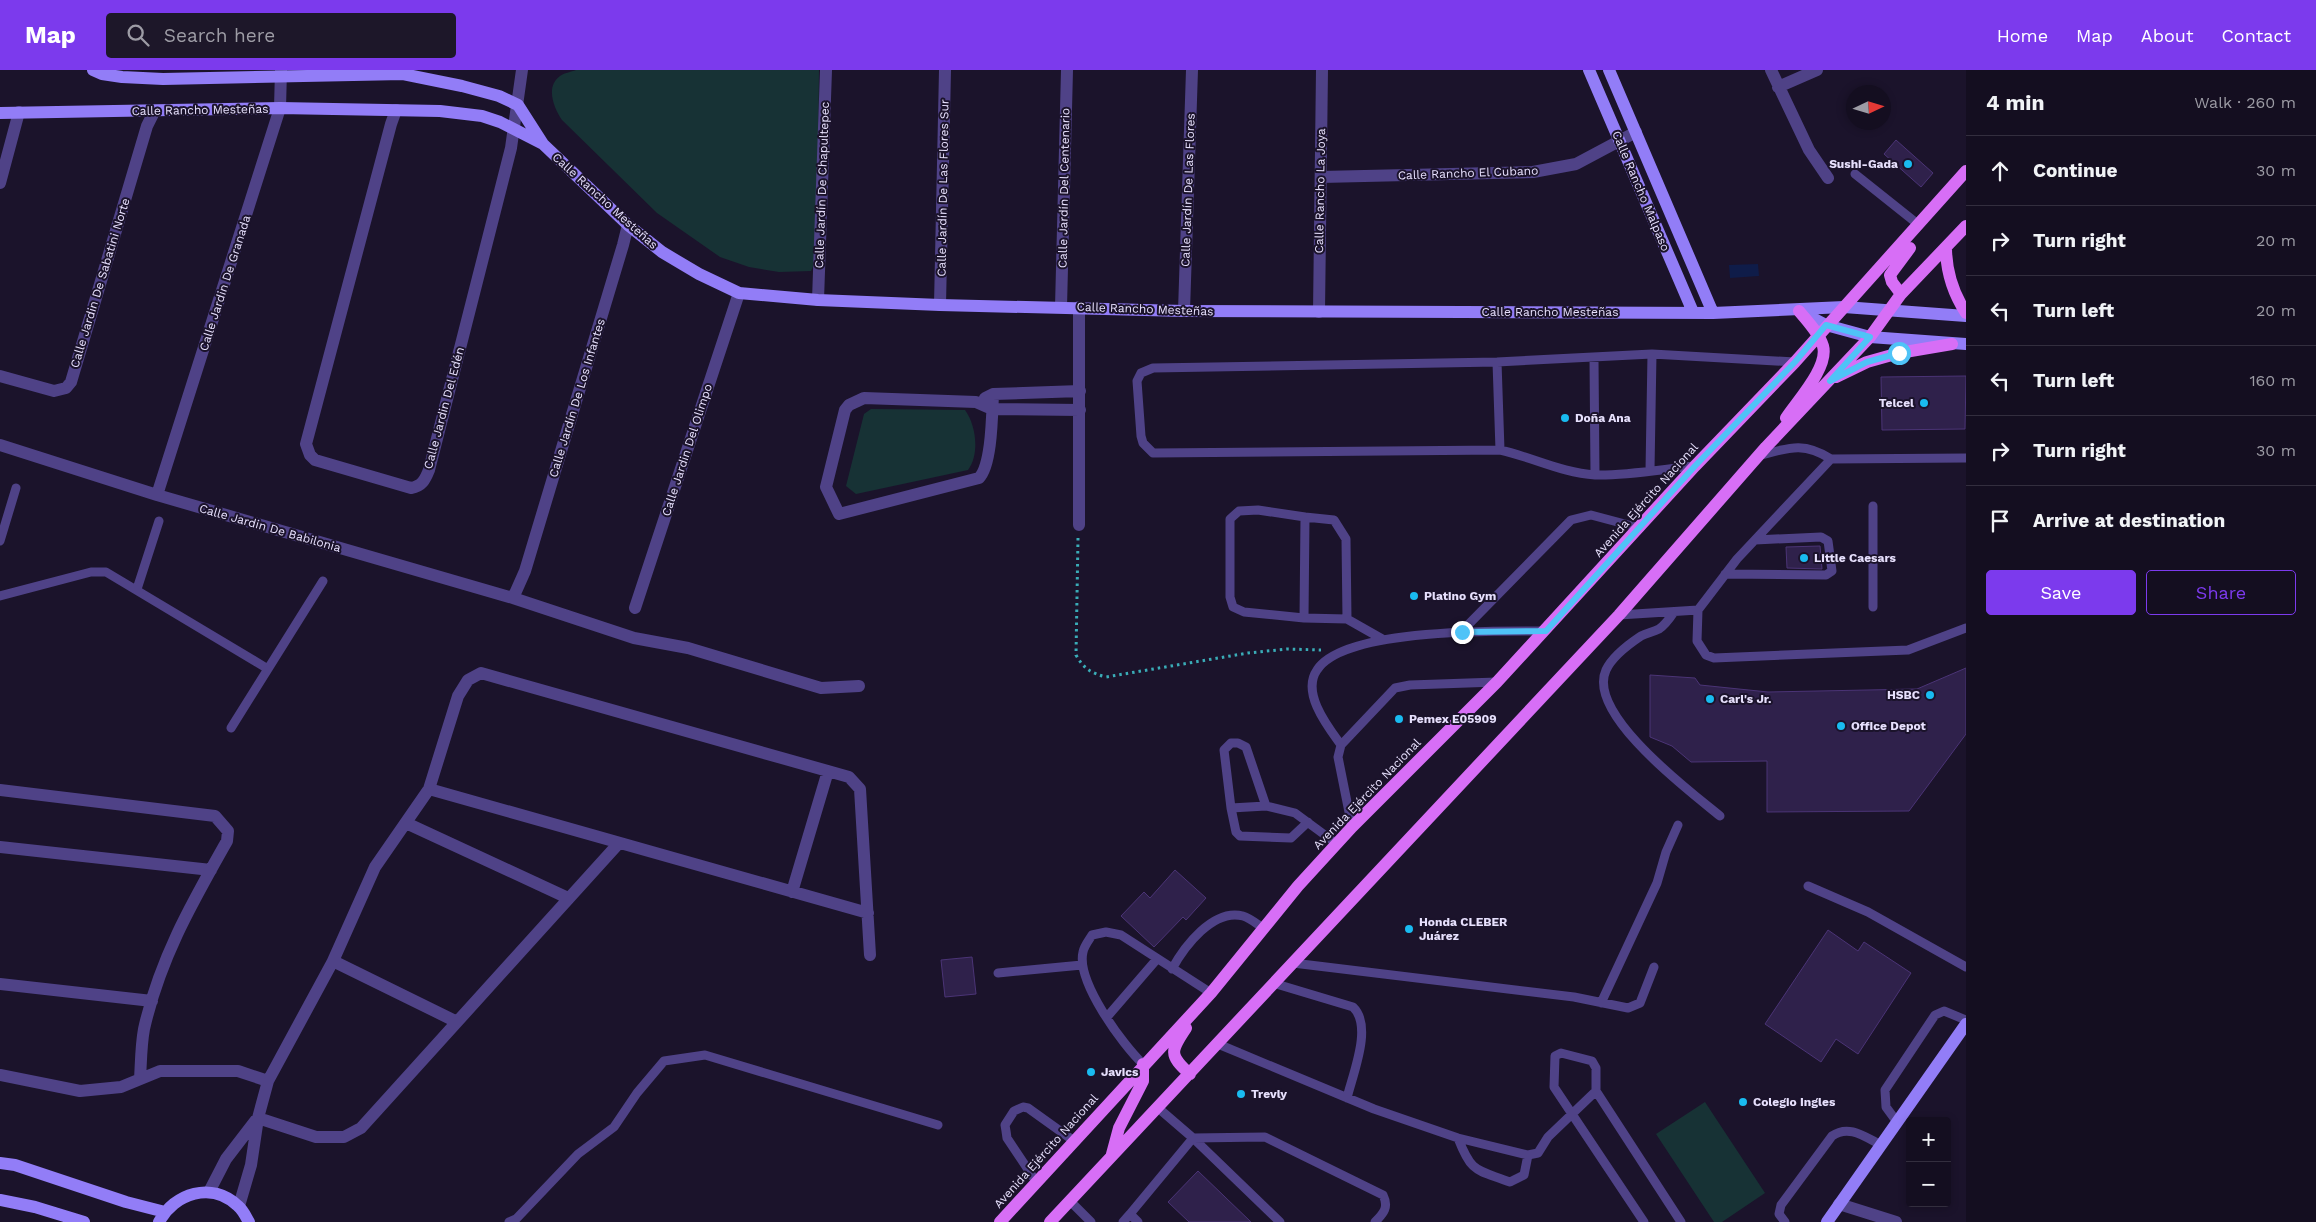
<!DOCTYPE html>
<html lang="en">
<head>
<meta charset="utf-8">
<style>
	:root { --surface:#140e20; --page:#1d1729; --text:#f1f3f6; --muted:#9d9ca5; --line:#332e3e; --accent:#7c3aed }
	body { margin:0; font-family:"Work Sans",sans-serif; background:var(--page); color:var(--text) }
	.controls { position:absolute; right:15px; bottom:15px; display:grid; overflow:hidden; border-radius:5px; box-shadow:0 2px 8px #0003 }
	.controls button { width:45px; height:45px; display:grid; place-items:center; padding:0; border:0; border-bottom:1px solid var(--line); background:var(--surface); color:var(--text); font:25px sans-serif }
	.compass { position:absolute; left:1846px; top:15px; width:45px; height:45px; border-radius:50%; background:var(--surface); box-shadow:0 2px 8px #0003; rotate:86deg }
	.stop { position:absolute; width:15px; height:15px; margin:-11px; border:4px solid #4fc3f7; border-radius:50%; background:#fff }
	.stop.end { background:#4fc3f7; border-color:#fff; box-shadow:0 1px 5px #0008 }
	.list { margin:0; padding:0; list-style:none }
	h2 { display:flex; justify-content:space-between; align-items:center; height:65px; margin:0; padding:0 20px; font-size:21px }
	h2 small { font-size:16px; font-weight:400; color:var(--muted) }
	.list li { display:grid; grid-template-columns:32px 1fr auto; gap:15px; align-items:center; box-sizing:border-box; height:70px; padding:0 20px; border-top:1px solid var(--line) }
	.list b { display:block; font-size:19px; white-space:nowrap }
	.list em { font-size:16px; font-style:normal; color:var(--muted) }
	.actions { display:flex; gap:10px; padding:15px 20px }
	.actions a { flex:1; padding:11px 0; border:1px solid var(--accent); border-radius:5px; text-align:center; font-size:18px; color:var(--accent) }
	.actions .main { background:var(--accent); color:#fff }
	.icon { flex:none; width:28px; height:28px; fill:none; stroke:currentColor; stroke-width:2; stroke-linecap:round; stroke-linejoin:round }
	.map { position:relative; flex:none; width:1966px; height:1152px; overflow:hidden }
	header { display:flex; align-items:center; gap:30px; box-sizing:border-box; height:70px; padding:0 25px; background:var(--accent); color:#fff }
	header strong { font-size:24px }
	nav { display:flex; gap:28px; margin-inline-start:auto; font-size:18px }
	.search { width:350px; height:45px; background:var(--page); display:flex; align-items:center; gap:12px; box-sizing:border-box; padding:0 18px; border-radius:5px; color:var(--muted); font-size:19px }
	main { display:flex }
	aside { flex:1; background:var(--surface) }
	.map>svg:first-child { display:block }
	.green { fill:#173235 }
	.water { fill:#0f1c49 }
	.building { fill:#2f214b; stroke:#4b3476 }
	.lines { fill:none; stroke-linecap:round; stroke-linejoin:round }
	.path { stroke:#3aacb7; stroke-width:3; stroke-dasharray:2.5 4; stroke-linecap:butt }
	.lane { stroke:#4f4287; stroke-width:9 }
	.street { stroke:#4f4287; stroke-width:12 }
	.secondary { stroke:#927df7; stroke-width:12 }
	.primary { stroke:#d76ef6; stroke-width:12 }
	.route { stroke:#4fc3f7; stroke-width:6 }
	.poi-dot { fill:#19bbf0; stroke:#1b132b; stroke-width:2 }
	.labels { text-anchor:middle; stroke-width:4; stroke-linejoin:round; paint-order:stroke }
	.street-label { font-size:12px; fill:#e7e0fd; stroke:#1b132b }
	.poi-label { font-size:12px; font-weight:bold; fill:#e7e0fd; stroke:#1b132b; text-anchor:start }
</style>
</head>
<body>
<header>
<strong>Map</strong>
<div class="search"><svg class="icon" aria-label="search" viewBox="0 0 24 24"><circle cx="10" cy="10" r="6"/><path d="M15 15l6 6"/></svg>Search here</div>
<nav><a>Home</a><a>Map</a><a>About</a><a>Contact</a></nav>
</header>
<main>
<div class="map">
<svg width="1966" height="1152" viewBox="0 0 1966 1152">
	<rect width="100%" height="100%" fill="#1b132b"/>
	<!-- green -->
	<path class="green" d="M576,0H819L817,188L811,201L779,202L749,197L720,187L657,143L562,50C554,38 545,17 560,6C564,3 571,2 576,0Z
		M871,339L965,340C976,355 980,384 968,400L856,424L846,416L864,344Z
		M1705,1032L1765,1123L1722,1152H1714L1656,1064Z"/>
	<!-- water -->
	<path class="water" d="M1758,194L1759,206L1730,208L1729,195Z"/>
	<!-- building -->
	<path class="building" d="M1896,70L1933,103L1921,117L1884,84Z
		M1966,306L1965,359L1882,360L1881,307Z
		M1820,476L1822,499L1787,498L1786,477Z
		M1966,598V664L1909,741L1767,742V691L1691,692L1672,676L1650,667V605L1695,608L1700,615L1768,622L1917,619Z
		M1175,800L1206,828L1186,850L1183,847L1154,877L1121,846L1144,822L1150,828Z
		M1828,860L1858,881L1864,872L1911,903L1858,984L1836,969L1821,992L1765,954Z
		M972,887L976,924L945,927L941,890Z
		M1198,1101L1251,1152H1189L1168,1132Z"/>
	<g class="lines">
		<!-- path -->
		<path class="path" d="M1078,468L1076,585C1084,599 1091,603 1106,607L1248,583L1287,579L1321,580"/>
		<!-- lane -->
		<path class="lane" d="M1855,104L1919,155
			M1594,289L1595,405
			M1497,292L1500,380
			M1758,386C1788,378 1803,371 1831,389L1966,388
			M1831,389L1737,489L1698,540L1697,571L1706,585L1714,588L1908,580L1966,558
			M1695,396C1664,399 1626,406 1595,405C1562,403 1532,387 1500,380L1153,383L1143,373L1141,366L1137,311L1141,303L1153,298L1497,292L1652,284L1795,292
			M1650,400L1652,284
			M0,471L16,418
			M1725,504L1826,505L1832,501L1828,471L1821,467L1755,470
			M137,519L159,451
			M0,526L91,502H106L268,599
			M1873,537V436
			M1674,542C1670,548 1665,555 1659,559C1653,562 1647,563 1641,566C1629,574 1612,587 1606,600C1586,644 1691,722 1720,746
			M1619,545L1698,540
			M1304,548L1244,542L1233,537L1230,527V449L1239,441L1258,440L1305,447
			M1347,549L1346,469L1334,450L1305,447L1304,548L1347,549L1384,570
			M1462,561L1571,450L1591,445L1640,458
			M231,658L323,511
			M1341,675C1328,657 1301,623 1317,600C1344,558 1497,561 1545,561
			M1266,736L1231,738L1236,762L1240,766L1291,768L1308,752
			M1231,738L1224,680L1231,673H1238L1246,677L1266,736L1295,743L1337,774
			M1352,757L1338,687L1341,675L1395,618L1410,615L1497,612
			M1808,816L1868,842L1966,897
			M1293,893L1574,927L1628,938L1640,933L1654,897
			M1172,899C1184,877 1213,838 1243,846C1250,848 1257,854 1263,858
			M998,903L1082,895
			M1273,913L1353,937C1373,956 1353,1003 1347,1028
			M1601,933L1657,813L1666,782L1678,755
			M1107,947L1157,889
			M1218,974L1374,1039L1458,1068L1528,1085L1538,1083L1548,1067L1596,1021L1681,1152
			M1143,994C1122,974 1076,911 1083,882C1084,876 1089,870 1092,865L1106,862L1121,865L1211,923
			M1596,1021V998L1592,991L1561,983L1555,986L1554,1017L1644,1152
			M1157,1037L1193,1068L1280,1152
			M1897,1052L1886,1037L1885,1020L1935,945L1944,941L1966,950
			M1458,1068C1472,1104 1476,1099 1510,1112L1524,1105L1528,1085
			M1037,1113L1007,1068L1006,1061L1005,1055L1014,1041L1023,1037L1028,1038L1074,1071
			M1070,1131L1091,1152
			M509,1152L516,1149L578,1084L614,1057L637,1023L664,991L705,985L938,1055
			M1123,1152L1130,1144
			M1138,1152L1130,1144L1193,1068L1265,1067L1383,1125C1389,1137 1384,1143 1375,1152
			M1785,1152L1779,1144L1781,1135L1832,1066C1849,1054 1865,1067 1881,1075"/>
		<!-- street -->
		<path class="street" d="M1771,0L1809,80L1828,108
			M1778,17L1817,0
			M396,40L391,54L306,374L310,385L315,390L411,418C422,416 425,410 429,400L511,78L522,0
			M1321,107L1533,102L1576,94L1636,62
			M0,113L19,42
			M818,230L826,0
			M940,235L945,0
			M1061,237L1067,0
			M1079,237V455
			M1184,241L1192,0
			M1319,242L1322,0
			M0,306L54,321L66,318L71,312L147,56L154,42
			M993,324C992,344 992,395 979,408L839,444L826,417L845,340L849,335L864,328L976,332L992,339L1080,340
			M985,328L993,324L1080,321
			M0,375L157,425L513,528L525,501L623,175L628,155
			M157,425L280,38L281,0
			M513,528L634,568L688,578L821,618L859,616
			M635,538L739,223
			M429,719L868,843
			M0,720L215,746L228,761L227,771C192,833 160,888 144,959C141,975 141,993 140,1009
			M406,753L568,828
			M0,777L211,800
			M792,822L828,701
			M333,891L457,952
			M0,914L152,931
			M0,1005L80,1021L121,1017L160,1001H238L268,1011
			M258,1048L316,1067H344L361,1058L619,773
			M209,1122L226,1089L256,1050
			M1839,1134L1896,1152
			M239,1136L251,1095L258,1048L268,1011L333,891L375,797L429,719L458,626L468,610L481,603L849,707L860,719L870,885"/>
		<!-- secondary -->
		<path class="secondary" d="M93,0L102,4L122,7L163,9L403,4L462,16L499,26L518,35L543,74L628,155L662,182L699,204L739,223L818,230L940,235L1184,241L1713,243L1844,237L1966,246
			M1589,0L1693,242
			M1609,0L1713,243
			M0,43L280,38L440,41L482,46L500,52L543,74
			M1799,241L1826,255L1870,267L1966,274
			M0,1093L15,1095L126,1132L165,1142
			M0,1130L35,1137L84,1152
			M159,1152C174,1123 212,1111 238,1136C243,1140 246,1147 249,1152
			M1827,1152L1966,954"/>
		<!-- primary -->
		<path class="primary" d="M1946,177C1946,202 1953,223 1966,243
			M1901,224L1892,212L1890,205L1910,178
			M1836,307L1867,292L1899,283L1952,274
			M1786,348C1797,331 1829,297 1823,276C1819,263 1807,251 1799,241
			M1186,958C1171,980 1168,985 1190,1004
			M1112,1084L1119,1058L1143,1011V994
			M1000,1152L1211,923L1298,816L1352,757L1497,612L1695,396L1795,292L1966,101
			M1050,1152L1619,545L1766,377L1870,267L1901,224L1966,156"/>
	</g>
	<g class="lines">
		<!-- route -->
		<path class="route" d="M1462,562L1546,561L1695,396L1795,292L1826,255L1870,267L1830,311L1867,292L1899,283"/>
	</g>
	<!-- markers -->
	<g class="poi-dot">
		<circle cx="1908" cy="94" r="5"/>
		<circle cx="1924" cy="333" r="5"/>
		<circle cx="1565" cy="348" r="5"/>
		<circle cx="1804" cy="488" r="5"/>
		<circle cx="1414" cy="526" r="5"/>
		<circle cx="1930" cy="625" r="5"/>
		<circle cx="1710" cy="629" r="5"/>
		<circle cx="1399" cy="649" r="5"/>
		<circle cx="1841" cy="656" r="5"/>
		<circle cx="1409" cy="859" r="5"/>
		<circle cx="1091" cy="1002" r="5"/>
		<circle cx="1241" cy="1024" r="5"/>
		<circle cx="1743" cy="1032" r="5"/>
	</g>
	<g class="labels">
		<!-- street labels -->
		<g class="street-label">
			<text transform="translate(200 40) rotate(-1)" y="4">Calle Rancho Mesteñas</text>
			<text transform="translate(1468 103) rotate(-2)" y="4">Calle Rancho El Cubano</text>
			<text transform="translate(822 115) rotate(-88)" y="4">Calle Jardín De Chapultepec</text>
			<text transform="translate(943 118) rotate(-89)" y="4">Calle Jardín De Las Flores Sur</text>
			<text transform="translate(1064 118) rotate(-89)" y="4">Calle Jardín Del Centenario</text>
			<text transform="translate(1188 120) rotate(-88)" y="4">Calle Jardín De Las Flores</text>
			<text transform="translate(1320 121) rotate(-89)" y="4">Calle Rancho La Joya</text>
			<text transform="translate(1641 121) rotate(67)" y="4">Calle Rancho Malpaso</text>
			<text transform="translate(605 131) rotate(42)" y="4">Calle Rancho Mesteñas</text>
			<text transform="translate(100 213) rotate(-73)" y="4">Calle Jardin De Sabatini Norte</text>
			<text transform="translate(225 213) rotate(-72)" y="4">Calle Jardin De Granada</text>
			<text transform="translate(1145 239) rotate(2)" y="4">Calle Rancho Mesteñas</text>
			<text x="1550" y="246">Calle Rancho Mesteñas</text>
			<text transform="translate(577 328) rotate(-73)" y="4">Calle Jardín De Los Infantes</text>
			<text transform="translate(444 338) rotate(-75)" y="4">Calle Jardin Del Edén</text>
			<text transform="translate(687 380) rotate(-72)" y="4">Calle Jardin Del Olimpo</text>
			<text transform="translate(1646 430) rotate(-48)" y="4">Avenida Ejército Nacional</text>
			<text transform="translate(270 458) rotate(16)" y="4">Calle Jardin De Babilonia</text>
			<text transform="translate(1367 724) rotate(-46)" y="4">Avenida Ejército Nacional</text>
			<text transform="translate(1046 1081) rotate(-48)" y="4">Avenida Ejército Nacional</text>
		</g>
		<!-- poi labels -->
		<g class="poi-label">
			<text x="1898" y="98" text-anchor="end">Sushi-Gada</text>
			<text x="1914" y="337" text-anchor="end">Telcel</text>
			<text x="1575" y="352">Doña Ana</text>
			<text x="1814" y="492">Little Caesars</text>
			<text x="1424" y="530">Platino Gym</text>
			<text x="1920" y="629" text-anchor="end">HSBC</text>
			<text x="1720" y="633">Carl's Jr.</text>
			<text x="1409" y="653">Pemex E05909</text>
			<text x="1851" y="660">Office Depot</text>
			<text x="1419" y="856">Honda CLEBER<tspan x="1419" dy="14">Juárez</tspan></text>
			<text x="1101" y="1006">Javics</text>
			<text x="1251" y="1028">Trevly</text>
			<text x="1753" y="1036">Colegio Ingles</text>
		</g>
	</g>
</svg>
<div class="controls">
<button>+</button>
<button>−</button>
</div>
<svg class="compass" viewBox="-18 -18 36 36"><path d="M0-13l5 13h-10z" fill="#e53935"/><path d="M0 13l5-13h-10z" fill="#9d9ca5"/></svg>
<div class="stop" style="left:1899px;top:283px"></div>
<div class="stop end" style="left:1462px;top:562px"></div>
</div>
<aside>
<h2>4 min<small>Walk · 260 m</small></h2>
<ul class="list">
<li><svg class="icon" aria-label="ahead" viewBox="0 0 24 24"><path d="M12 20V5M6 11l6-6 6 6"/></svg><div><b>Continue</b></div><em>30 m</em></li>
<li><svg class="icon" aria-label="right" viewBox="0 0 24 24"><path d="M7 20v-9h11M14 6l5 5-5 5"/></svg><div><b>Turn right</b></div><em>20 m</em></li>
<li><svg class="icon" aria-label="left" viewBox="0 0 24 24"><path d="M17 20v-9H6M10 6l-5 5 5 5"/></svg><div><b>Turn left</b></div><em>20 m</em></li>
<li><svg class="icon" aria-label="left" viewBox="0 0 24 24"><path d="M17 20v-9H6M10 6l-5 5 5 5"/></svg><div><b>Turn left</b></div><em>160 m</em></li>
<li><svg class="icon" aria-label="right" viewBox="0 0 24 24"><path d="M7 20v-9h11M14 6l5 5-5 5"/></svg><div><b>Turn right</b></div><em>30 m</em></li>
<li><svg class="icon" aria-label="arrive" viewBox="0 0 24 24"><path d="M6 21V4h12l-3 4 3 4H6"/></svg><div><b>Arrive at destination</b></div></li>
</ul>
<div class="actions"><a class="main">Save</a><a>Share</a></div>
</aside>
</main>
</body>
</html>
